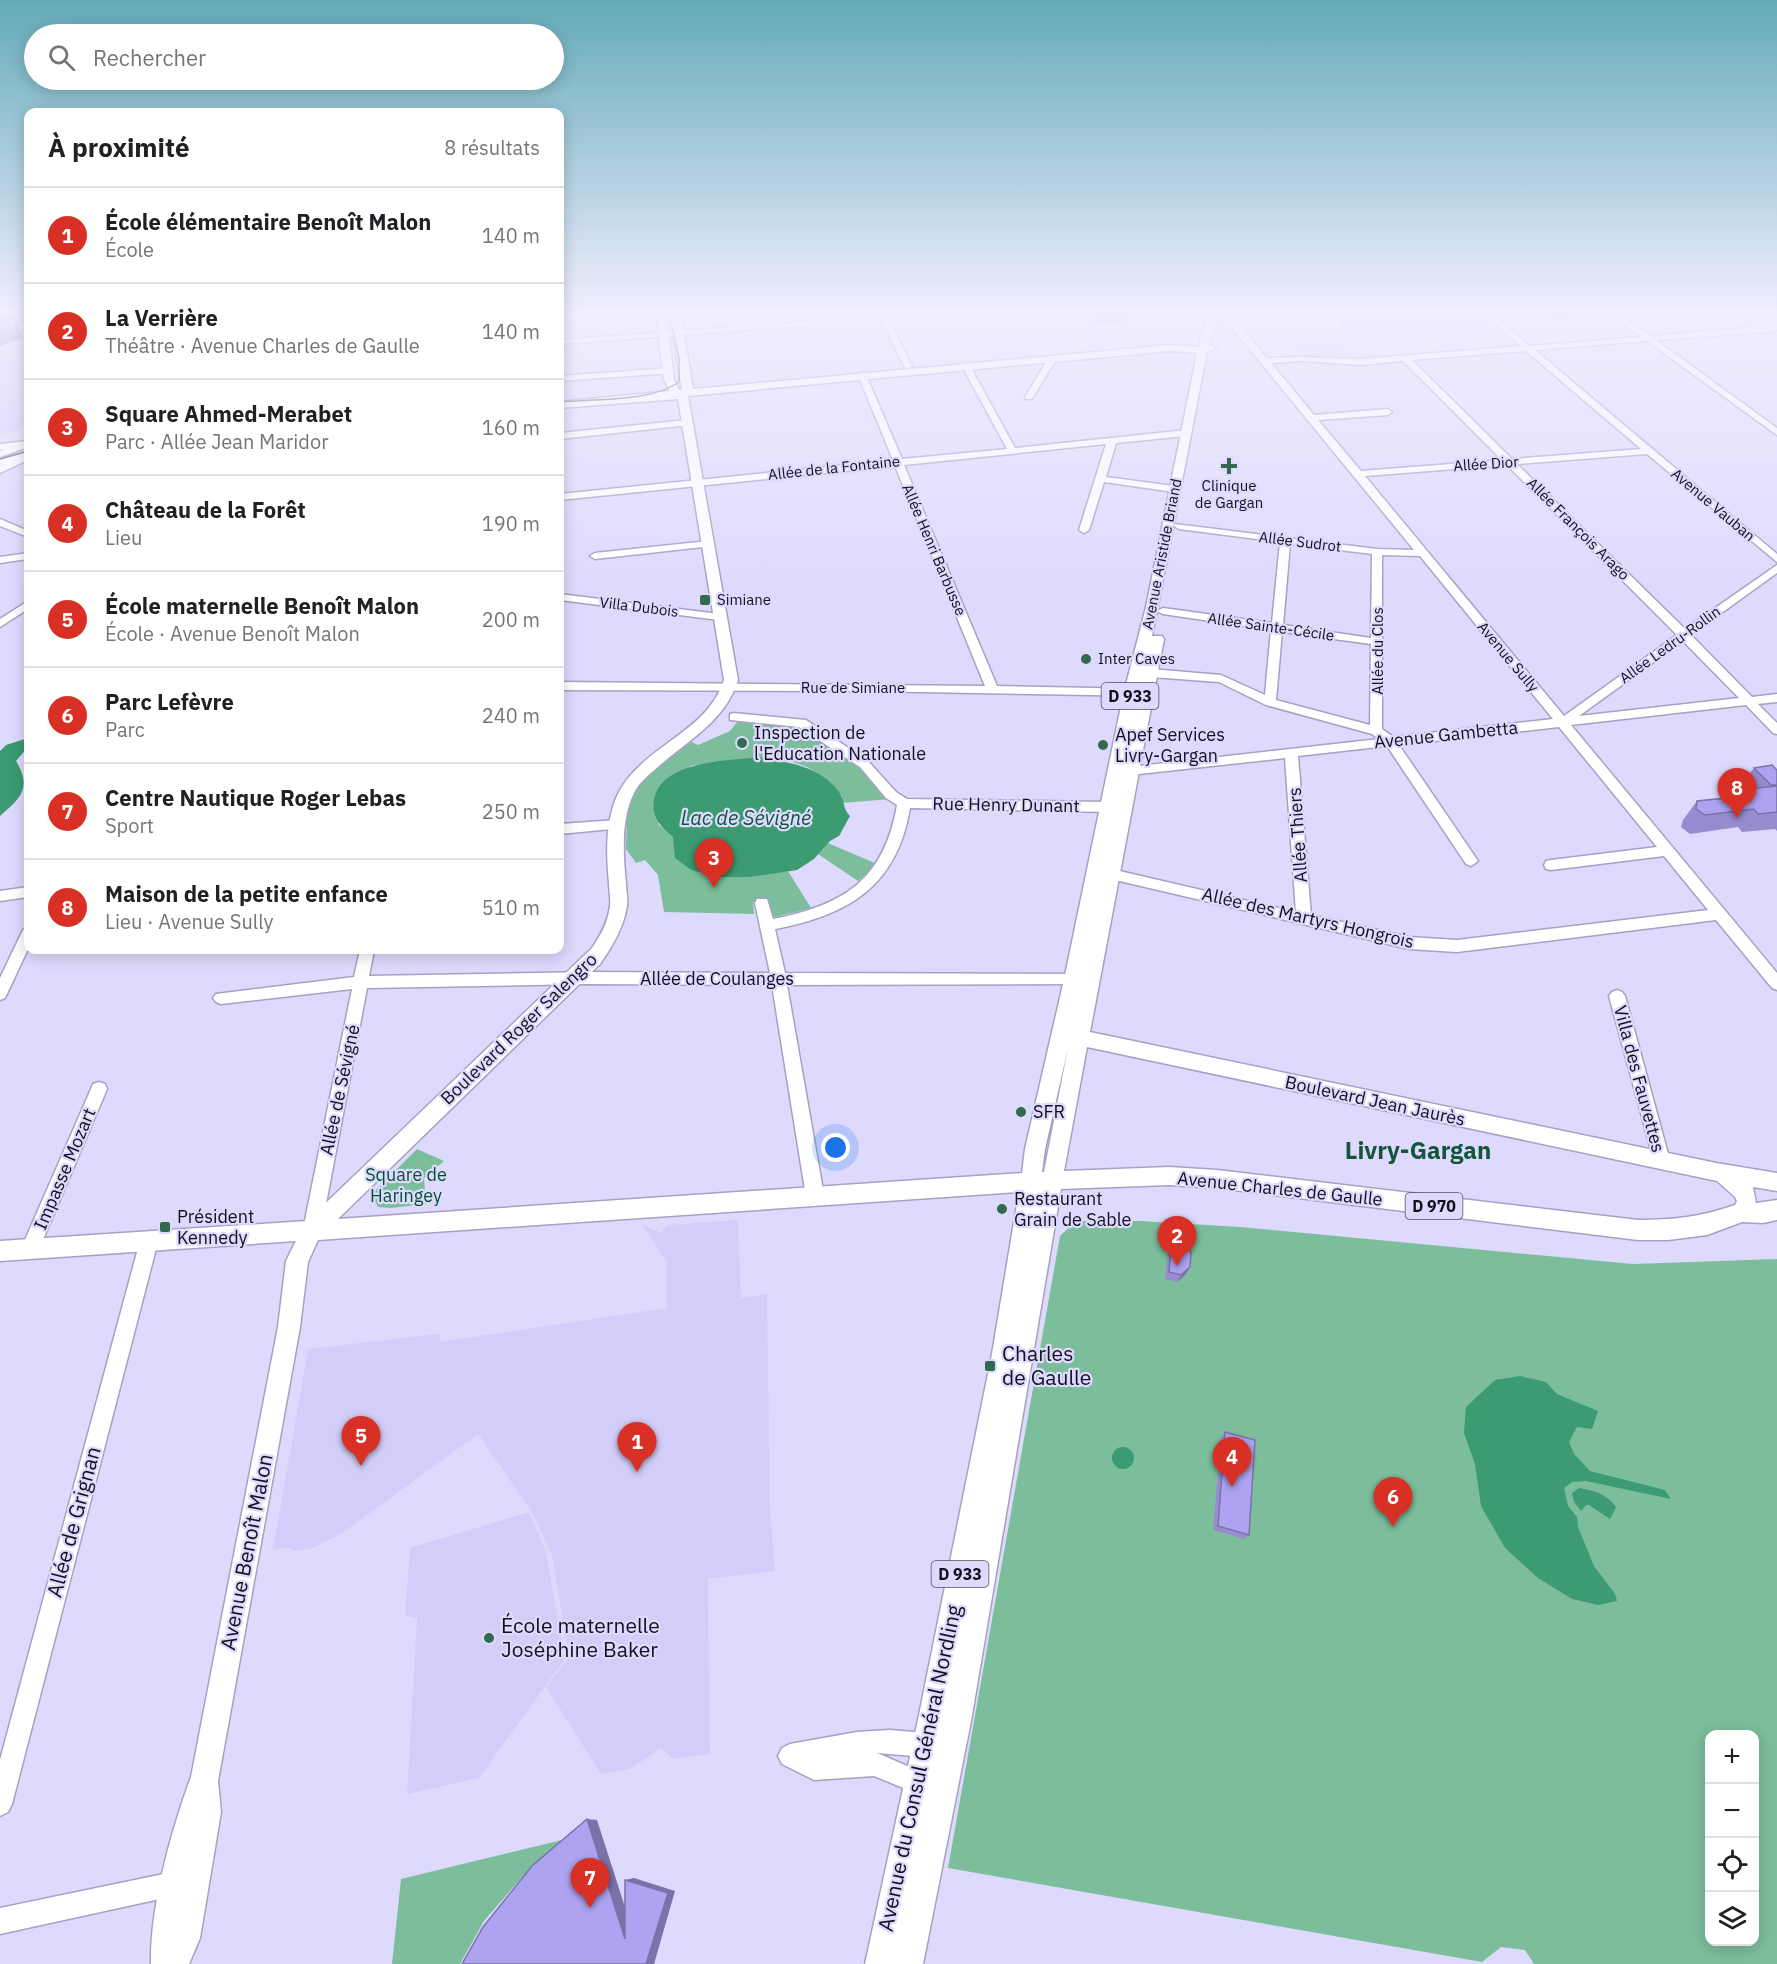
<!DOCTYPE html>
<html lang="fr">
<head>
<meta charset="utf-8">
<style>
	:root { --surface:#fff; --page:#f6f6f6; --text:#202124; --muted:#757577; --line:#e0e0e0; --accent:#d93025 }
	body { margin:0; font-family:"IBM Plex Sans",sans-serif; background:var(--page); color:var(--text) }
	.controls { position:absolute; right:18px; bottom:18px; display:grid; overflow:hidden; border-radius:12px; box-shadow:0 3px 15px #0003 }
	.controls button { width:54px; height:54px; display:grid; place-items:center; padding:0; border:0; border-bottom:2px solid var(--line); background:var(--surface); color:var(--text); font:30px sans-serif }
	.you { position:absolute; left:836px; top:1148px; width:21px; height:21px; margin:-15px; border:4px solid #fff; border-radius:50%; background:#1a73e8; box-shadow:0 0 0 9px #1a73e833 }
	.badge { display:grid; place-items:center; width:39px; height:39px; border-radius:50%; background:var(--accent); color:#fff; font-size:20px; font-weight:700 }
	.pin { position:absolute; translate:-50% -50px; filter:drop-shadow(0 2px 3px #0008) }
	.pin::after { content:''; position:absolute; top:32px; width:21px; height:18px; background:inherit; clip-path:polygon(0 0,100% 0,50% 100%) }
	.list { margin:0; padding:0; list-style:none }
	h2 { display:flex; justify-content:space-between; align-items:center; height:78px; margin:0; padding:0 24px; font-size:26px }
	h2 small { font-size:20px; font-weight:400; color:var(--muted) }
	.list li { display:grid; grid-template-columns:39px 1fr auto; gap:18px; align-items:center; box-sizing:border-box; height:96px; padding:0 24px; border-top:2px solid var(--line) }
	.list b { display:block; font-size:22px; white-space:nowrap }
	.list p { margin:0; font-size:20px; white-space:nowrap; color:var(--muted) }
	.list em { font-size:20px; font-style:normal; color:var(--muted) }
	.icon { flex:none; width:33px; height:33px; fill:none; stroke:currentColor; stroke-width:2; stroke-linecap:round; stroke-linejoin:round }
	.map { position:relative; flex:none; width:1777px; height:1964px; overflow:hidden }
	.search { position:absolute; background:var(--surface); box-shadow:0 3px 15px #0003; left:24px; top:24px; width:540px; height:66px; display:flex; align-items:center; gap:15px; box-sizing:border-box; padding:0 21px; border-radius:33px; color:var(--muted); font-size:22px }
	.panel { position:absolute; background:var(--surface); box-shadow:0 3px 15px #0003; left:24px; top:108px; width:540px; height:846px; border-radius:12px }
	.map>svg:first-child { display:block }
	.built { fill:#d3cef9 }
	.green { fill:#7cbe9c; fill-rule:evenodd }
	.water { fill:#3c9b70 }
	.lines { fill:none; stroke-linecap:round; stroke-linejoin:round }
	.minor-casing { stroke:#a5a1c3; stroke-width:3 }
	.major-casing { stroke:#a5a1c3; stroke-width:3 }
	.minor { fill:#fff; fill-rule:evenodd }
	.major { fill:#fff; fill-rule:evenodd }
	.tram { stroke:#5f5c72; stroke-width:1.5 }
	.wall { fill:#968ccf }
	.shaded-wall { fill:#7a72a9 }
	.building { fill:#aea3f1; stroke:#7a72a9; stroke-width:1.5 }
	.poi-dot { fill:#33694f; stroke:#dedafe; stroke-width:2 }
	.labels { text-anchor:middle; stroke-width:4.5; stroke-linejoin:round; paint-order:stroke }
	.far-street-label { font-size:15px; fill:#12101d; stroke:#dedafe }
	.far-poi-label { font-size:15px; fill:#12101d; stroke:#dedafe; text-anchor:start }
	.shield { fill:#dedafe; stroke:#4f4d60; stroke-width:1.5 }
	.shield-label { font-size:16px; font-weight:bold; fill:#12101d }
	.poi-label { font-size:18px; fill:#12101d; stroke:#dedafe; text-anchor:start }
	.street-label { font-size:18px; fill:#12101d; stroke:#dedafe }
	.park-label { font-size:18px; fill:#015134; stroke:#dedafe }
	.water-label { font-size:20px; font-style:italic; fill:#0b5639; stroke:#dedafe }
	.near-poi-label { font-size:21px; fill:#12101d; stroke:#dedafe; text-anchor:start }
	.near-street-label { font-size:21px; fill:#12101d; stroke:#dedafe }
	.district-label { font-size:24px; font-weight:bold; fill:#135539; stroke:#dedafe }
</style>
</head>
<body>
<div class="map">
<svg width="1777" height="1964" viewBox="0 0 1777 1964">
	<rect width="100%" height="100%" fill="#dedafe"/>
	<!-- built -->
	<path class="built" d="M0,312H28V424L0,436Z
		M1328,312H1477L1493,327L1336,340L1351,357L1302,355L1291,343L1262,345L1256,337L1348,330Z
		M738,1220L741,1298L767,1294L770,1508L775,1571L708,1579L710,1754L673,1759L661,1748L630,1769L601,1774L546,1687L569,1657L552,1555L532,1512L478,1434L341,1534L313,1548L294,1551L288,1547L273,1550L308,1349L440,1334V1342L667,1308L666,1260L642,1225L661,1233L668,1225Z
		M529,1512L546,1552L565,1659L479,1778L407,1794L417,1618L405,1615L410,1548Z"/>
	<!-- green -->
	<path class="green" d="M739,720L799,727L859,766L891,799L842,803V796C833,788 824,778 814,771C782,750 726,761 691,766L658,824L721,877H750L788,871L811,908L775,917L770,914L767,899L753,902L754,914L664,912L658,875L645,860L636,863L626,849L627,813L634,795L644,777L682,745L692,742L698,745L730,731Z
		M828,843L877,864L858,881L818,854Z
		M417,1149L444,1161L424,1178L426,1204L391,1208L378,1207L373,1197L375,1191Z
		M1076,1221H1140L1240,1227L1633,1264L1777,1259V1964H1534L1525,1950L1501,1947L1482,1962L948,1868L1060,1236ZM1710,1734H1754V1942H1710Z
		M562,1840L523,1876L484,1921L460,1964H392L401,1879Z"/>
	<!-- water -->
	<path class="water" d="M28,738V747L16,761C32,788 21,798 0,816V751L6,745Z
		M760,757C790,763 820,766 839,792C845,800 842,808 850,816L839,836L830,841L814,859L797,870L750,877H721L691,870L675,858L673,837C660,826 651,817 654,799C662,760 729,761 760,757Z
		M1520,1376L1546,1382L1557,1394L1598,1411L1592,1429L1577,1427L1569,1442L1574,1454L1590,1471L1665,1490L1671,1499L1586,1481L1572,1482L1564,1488L1568,1506L1577,1517L1578,1527L1594,1566L1615,1594L1617,1601L1598,1605L1572,1599L1538,1578L1505,1548L1481,1506L1475,1464L1464,1433L1466,1407L1495,1380Z
		M1112 1458a11 11 0 1 1 22 0a11 11 0 1 1-22 0Z
		M1579,1488C1594,1490 1608,1495 1616,1507L1610,1519L1589,1505H1586L1581,1511L1574,1502L1572,1493Z"/>
	<g class="lines">
		<!-- minor casing -->
		<g class="minor-casing">
			<path id="minor" d="M560,312H572L560,315Z
				M877,312H885L887,315L967,312L889,320L912,366L908,369L904,366L881,320L560,344V340L879,316Z
				M1321,312H1330L1343,326L1336,328Z
				M1481,312H1490L1530,346L1641,337L1608,312H1617L1650,336L1758,327L1736,312C1752,312 1761,327 1777,326V330L1768,332L1656,340L1777,428V435L1647,341L1535,350L1777,554V562L1647,454L1517,464L1685,629L1777,565V573L1691,635L1752,697L1777,694V702L1758,704L1777,723V734L1773,733L1746,705L1571,725L1777,973V990L1772,988L1716,920L1457,952L1409,949L1111,879L1104,874L1111,869L1296,912L1285,758L1130,775L1117,773L1115,770L1121,766L1130,767L1379,739L1372,734L1266,705L1219,682L1151,677L1145,673L1151,669L1221,675L1265,695L1271,630L1163,614L1157,611L1163,608L1272,623L1280,542L1179,529L1174,526L1175,524L1377,549L1414,550L1233,329L1217,324L1221,322L1239,325L1267,358L1301,357L1361,359L1521,346ZM1526,351L1641,449L1512,459L1412,360ZM1301,361L1361,365L1403,361L1502,460L1361,471L1318,420L1388,415L1392,412L1388,409L1314,415L1271,363ZM1507,465L1677,635L1564,716L1365,476ZM1290,544L1372,554L1371,638L1283,625ZM1382,555L1420,556L1553,719L1393,737L1382,729ZM1282,632L1371,644L1370,725L1276,700ZM1683,641L1739,698L1579,716ZM1559,727L1657,847L1551,860L1546,861L1544,865L1546,869L1551,870L1664,856L1708,910L1457,940L1409,937L1311,915L1298,756L1387,746L1466,864L1471,866L1478,861L1476,858L1399,745Z
				M28,324V328L0,330V326Z
				M1050,356L1057,358L1032,399H1026L1025,397Z
				M966,363L970,366L1015,448L1186,430L1191,433L1186,436L1116,443L1106,477L1174,486L1179,489L1174,492L1104,482L1089,530L1084,533L1079,530L1106,444L904,465L997,686L1144,689L1148,690V696L862,691L560,690V682L985,686L895,466L560,500V494L893,460L858,375L862,372L866,375L902,459L1007,449L962,366Z
				M669,368L672,369V373L560,381V376Z
				M687,420L691,423L690,425L560,439V433Z
				M24,442H28V447L0,457V451Z
				M28,454V460L0,473V466Z
				M0,519L28,531V537L0,526Z
				M708,541L712,542V546L595,559L590,556L595,553Z
				M28,553V559L0,563V557Z
				M560,594L719,614L725,617L719,620L560,600Z
				M28,601V609L0,627V619Z
				M734,713L806,720L868,761L896,792L907,799L1108,802L1115,807L1108,812L910,808C897,886 849,915 775,929L785,973L1073,974L1078,976L1080,980L1078,984L787,985L824,1196L821,1202L815,1204L809,1202L806,1196L772,985L588,984L367,988L321,1230L318,1236L312,1238L306,1236L303,1230L352,989L221,1004L216,1002L213,998L216,994L354,977L360,950H374L369,976L588,972L770,973L755,903L757,899H767L773,919C844,905 884,880 897,805L886,798L860,767L799,727L730,720V714Z
				M617,820L624,825L622,828L560,834V824Z
				M28,887V897L0,901V891Z
				M28,928V949L5,998L0,1000V978L23,930Z
				M1617,990L1622,992L1625,996L1670,1161L1668,1166L1662,1169L1656,1166L1654,1161L1609,996L1612,992Z
				M99,1082L105,1084L107,1089L39,1249L36,1255L30,1257L24,1255L21,1249L91,1089L93,1084Z
				M149,1233L155,1235L158,1241L12,1804L8,1812L0,1816V1760L140,1241L143,1235Z
				M890,1730L926,1733L934,1737L938,1745L934,1753L926,1757L877,1753L926,1774L930,1782L926,1790L918,1794L874,1776L814,1780L782,1764L778,1756L782,1748L790,1744L857,1732Z
				M178,1871L187,1874L190,1883L187,1892L178,1895L0,1934V1908Z"/>
		</g>
		<!-- major casing -->
		<g class="major-casing">
			<path id="major" d="M656,312H666L674,380L679,390H682L670,312H680L693,389L1170,345L1198,347L1209,312H1219L1209,345L1217,347L1207,352L1152,636H1162L1164,639L1090,1032L1716,1163L1777,1173V1191L1753,1187L1756,1203L1777,1200V1220L1763,1223L1742,1222L1707,1235L1668,1240H1638L1217,1188L1169,1185L1061,1189L971,1721L923,1964H865L919,1715L992,1354L1019,1192L318,1240L308,1262L300,1327L218,1781L221,1812L200,1938L189,1964H151C150,1906 171,1831 191,1777L278,1327L286,1261L296,1241L0,1261V1241L307,1221L592,948C601,935 608,922 610,906C611,898 609,891 609,883C606,855 605,818 619,792C644,745 707,733 724,680L678,399L560,408V402L670,391L664,380ZM1170,351L1197,353L1146,607L1124,692L1064,980L1025,1149L1022,1173L338,1219L600,964C612,947 624,927 627,906C628,898 626,891 626,883C623,855 621,818 634,793C639,782 650,774 659,766C690,739 725,721 738,680L688,396ZM1087,1047L1717,1181L1735,1197L1737,1201L1735,1205C1701,1217 1673,1220 1638,1220L1217,1170L1169,1167L1064,1171ZM1068,1048L1044,1172H1042L1045,1149Z
				M28,441V447L0,450V444Z
				M28,452V458L0,466V459Z"/>
		</g>
		<!-- minor -->
		<use href="#minor" class="minor"/>
		<!-- major -->
		<use href="#major" class="major"/>
		<!-- tram -->
		<path class="tram" d="M560,402C594,399 651,402 679,382V359L669,312
			M0,459L28,451"/>
	</g>
	<!-- wall -->
	<path class="wall" d="M1087,312H1128L1126,322L1095,325Z
		M1539,312H1605L1603,316L1554,320L1546,318Z
		M1754,768L1777,770V831L1775,829L1742,832L1738,827L1690,834L1681,827L1683,820L1697,801L1724,799L1730,791L1757,788L1746,777Z
		M1172,1238L1186,1274L1177,1282L1165,1279L1169,1246Z
		M1225,1432L1249,1535L1244,1539L1213,1530L1221,1438Z"/>
	<!-- shaded-wall -->
	<path class="shaded-wall" d="M0,312H28L0,326Z
		M15,322L22,334L23,338L0,346V331Z
		M1190,1267L1186,1274L1177,1282L1181,1275Z
		M587,1819L597,1820L634,1935L625,1939Z
		M634,1878L675,1891L654,1964H646L625,1880Z"/>
	<!-- building -->
	<path class="building" d="M15,322L16,326L0,331V323Z
		M1772,765L1777,770V785H1771L1754,768Z
		M1777,786V812L1758,814L1754,809L1705,815L1696,809L1697,801L1736,797L1730,791Z
		M1172,1238L1183,1241L1191,1252L1190,1267L1181,1275L1169,1272Z
		M1225,1432L1255,1440L1249,1535L1218,1526Z
		M587,1819L625,1939V1880L668,1893L646,1964H462L483,1927L532,1866Z"/>
	<!-- sky -->
	<linearGradient id="sky" x2="0" y2="1"><stop stop-color="#63aab8"/><stop offset="0.53" stop-color="#f0eeff"/><stop offset="1" stop-color="#f0eeff" stop-opacity="0"/></linearGradient>
	<rect width="1777" height="587" fill="url(#sky)"/>
	<!-- markers -->
	<g class="poi-dot">
		<path d="M1226 457h6v6h6v6h-6v6h-6v-6h-6v-6h6z"/>
		<rect x="699" y="594" width="12" height="12" rx="3"/>
		<circle cx="1086" cy="659" r="6"/>
		<circle cx="742" cy="743" r="6"/>
		<circle cx="1103" cy="745" r="6"/>
		<circle cx="1021" cy="1112" r="6"/>
		<circle cx="1002" cy="1209" r="6"/>
		<rect x="159" y="1221" width="12" height="12" rx="3"/>
		<rect x="984" y="1360" width="12" height="12" rx="3"/>
		<circle cx="489" cy="1638" r="6"/>
	</g>
	<g class="labels">
		<!-- far-street labels -->
		<g class="far-street-label">
			<text transform="translate(1486 464) rotate(-4)" y="5">Allée Dior</text>
			<text transform="translate(834 468) rotate(-6)" y="5">Allée de la Fontaine</text>
			<text transform="translate(1713 505) rotate(40)" y="5">Avenue Vauban</text>
			<text transform="translate(1578 529) rotate(45)" y="5">Allée François Arago</text>
			<text transform="translate(1300 542) rotate(7)" y="5">Allée Sudrot</text>
			<text transform="translate(934 550) rotate(67)" y="5">Allée Henri Barbusse</text>
			<text transform="translate(1162 554) rotate(-79)" y="5">Avenue Aristide Briand</text>
			<text transform="translate(639 607) rotate(7)" y="5">Villa Dubois</text>
			<text transform="translate(1271 627) rotate(8)" y="5">Allée Sainte-Cécile</text>
			<text transform="translate(1670 645) rotate(-36)" y="5">Allée Ledru-Rollin</text>
			<text transform="translate(1378 651) rotate(-90)" y="5">Allée du Clos</text>
			<text transform="translate(1508 657) rotate(50)" y="5">Avenue Sully</text>
			<text x="853" y="693">Rue de Simiane</text>
		</g>
		<!-- far-poi labels -->
		<g class="far-poi-label">
			<text x="1229" y="491" text-anchor="middle">Clinique<tspan x="1229" dy="17">de Gargan</tspan></text>
			<text x="717" y="605">Simiane</text>
			<text x="1098" y="664">Inter Caves</text>
		</g>
		<!-- shield labels -->
		<g class="shield">
			<rect x="1101.5" y="683" width="57" height="26" rx="4.5"/>
			<rect x="1405.5" y="1193" width="57" height="26" rx="4.5"/>
			<rect x="931.5" y="1561" width="57" height="26" rx="4.5"/>
		</g>
		<g class="shield-label">
			<text x="1130" y="702">D 933</text>
			<text x="1434" y="1212">D 970</text>
			<text x="960" y="1580">D 933</text>
		</g>
		<!-- poi labels -->
		<g class="poi-label">
			<text x="754" y="739">Inspection de<tspan x="754" dy="21">l'Education Nationale</tspan></text>
			<text x="1115" y="741">Apef Services<tspan x="1115" dy="21">Livry-Gargan</tspan></text>
			<text x="1033" y="1118">SFR</text>
			<text x="1014" y="1205">Restaurant<tspan x="1014" dy="21">Grain de Sable</tspan></text>
			<text x="177" y="1223">Président<tspan x="177" dy="21">Kennedy</tspan></text>
		</g>
		<!-- street labels -->
		<g class="street-label">
			<text transform="translate(1446 735) rotate(-6)" y="6">Avenue Gambetta</text>
			<text transform="translate(1006 805) rotate(1)" y="6">Rue Henry Dunant</text>
			<text transform="translate(1298 835) rotate(-94)" y="6">Allée Thiers</text>
			<text transform="translate(1308 918) rotate(13)" y="6">Allée des Martyrs Hongrois</text>
			<text x="717" y="985">Allée de Coulanges</text>
			<text transform="translate(519 1029) rotate(-44)" y="6">Boulevard Roger Salengro</text>
			<text transform="translate(1639 1079) rotate(75)" y="6">Villa des Fauvettes</text>
			<text transform="translate(340 1090) rotate(-78)" y="6">Allée de Sévigné</text>
			<text transform="translate(1375 1101) rotate(12)" y="6">Boulevard Jean Jaurès</text>
			<text transform="translate(65 1169) rotate(-67)" y="6">Impasse Mozart</text>
			<text transform="translate(1280 1189) rotate(6)" y="6">Avenue Charles de Gaulle</text>
		</g>
		<!-- park labels -->
		<g class="park-label">
			<text x="406" y="1181">Square de<tspan x="406" dy="21">Haringey</tspan></text>
		</g>
		<!-- water labels -->
		<g class="water-label">
			<text x="746" y="825">Lac de Sévigné</text>
		</g>
		<!-- near-poi labels -->
		<g class="near-poi-label">
			<text x="1002" y="1361">Charles<tspan x="1002" dy="24">de Gaulle</tspan></text>
			<text x="501" y="1633">École maternelle<tspan x="501" dy="24">Joséphine Baker</tspan></text>
		</g>
		<!-- near-street labels -->
		<g class="near-street-label">
			<text transform="translate(74 1522) rotate(-75)" y="7">Allée de Grignan</text>
			<text transform="translate(247 1552) rotate(-79)" y="7">Avenue Benoît Malon</text>
			<text transform="translate(920 1768) rotate(-78)" y="7">Avenue du Consul Général Nordling</text>
		</g>
		<!-- district labels -->
		<g class="district-label">
			<text x="1418" y="1159">Livry-Gargan</text>
		</g>
	</g>
</svg>
<div class="controls">
<button>+</button>
<button>−</button>
<button><svg class="icon" aria-label="locate" viewBox="0 0 24 24"><circle cx="12" cy="12" r="6"/><path d="M12 2v4M12 18v4M2 12h4M18 12h4"/></svg></button>
<button><svg class="icon" aria-label="layers" viewBox="0 0 24 24"><path d="M12 4l9 5-9 5-9-5zM3 14l9 5 9-5"/></svg></button>
</div>
<div class="you"></div>
<div class="pin badge" style="left:637px;top:1472px">1</div>
<div class="pin badge" style="left:1177px;top:1266px">2</div>
<div class="pin badge" style="left:714px;top:888px">3</div>
<div class="pin badge" style="left:1232px;top:1487px">4</div>
<div class="pin badge" style="left:361px;top:1466px">5</div>
<div class="pin badge" style="left:1393px;top:1527px">6</div>
<div class="pin badge" style="left:590px;top:1908px">7</div>
<div class="pin badge" style="left:1737px;top:818px">8</div>
<div class="search"><svg class="icon" aria-label="search" viewBox="0 0 24 24"><circle cx="10" cy="10" r="6"/><path d="M15 15l6 6"/></svg>Rechercher</div>
<section class="panel">
<h2>À proximité<small>8 résultats</small></h2>
<ul class="list">
<li><span class="badge">1</span><div><b>École élémentaire Benoît Malon</b><p>École</p></div><em>140 m</em></li>
<li><span class="badge">2</span><div><b>La Verrière</b><p>Théâtre · Avenue Charles de Gaulle</p></div><em>140 m</em></li>
<li><span class="badge">3</span><div><b>Square Ahmed-Merabet</b><p>Parc · Allée Jean Maridor</p></div><em>160 m</em></li>
<li><span class="badge">4</span><div><b>Château de la Forêt</b><p>Lieu</p></div><em>190 m</em></li>
<li><span class="badge">5</span><div><b>École maternelle Benoît Malon</b><p>École · Avenue Benoît Malon</p></div><em>200 m</em></li>
<li><span class="badge">6</span><div><b>Parc Lefèvre</b><p>Parc</p></div><em>240 m</em></li>
<li><span class="badge">7</span><div><b>Centre Nautique Roger Lebas</b><p>Sport</p></div><em>250 m</em></li>
<li><span class="badge">8</span><div><b>Maison de la petite enfance</b><p>Lieu · Avenue Sully</p></div><em>510 m</em></li>
</ul>
</section>
</div>
</body>
</html>
